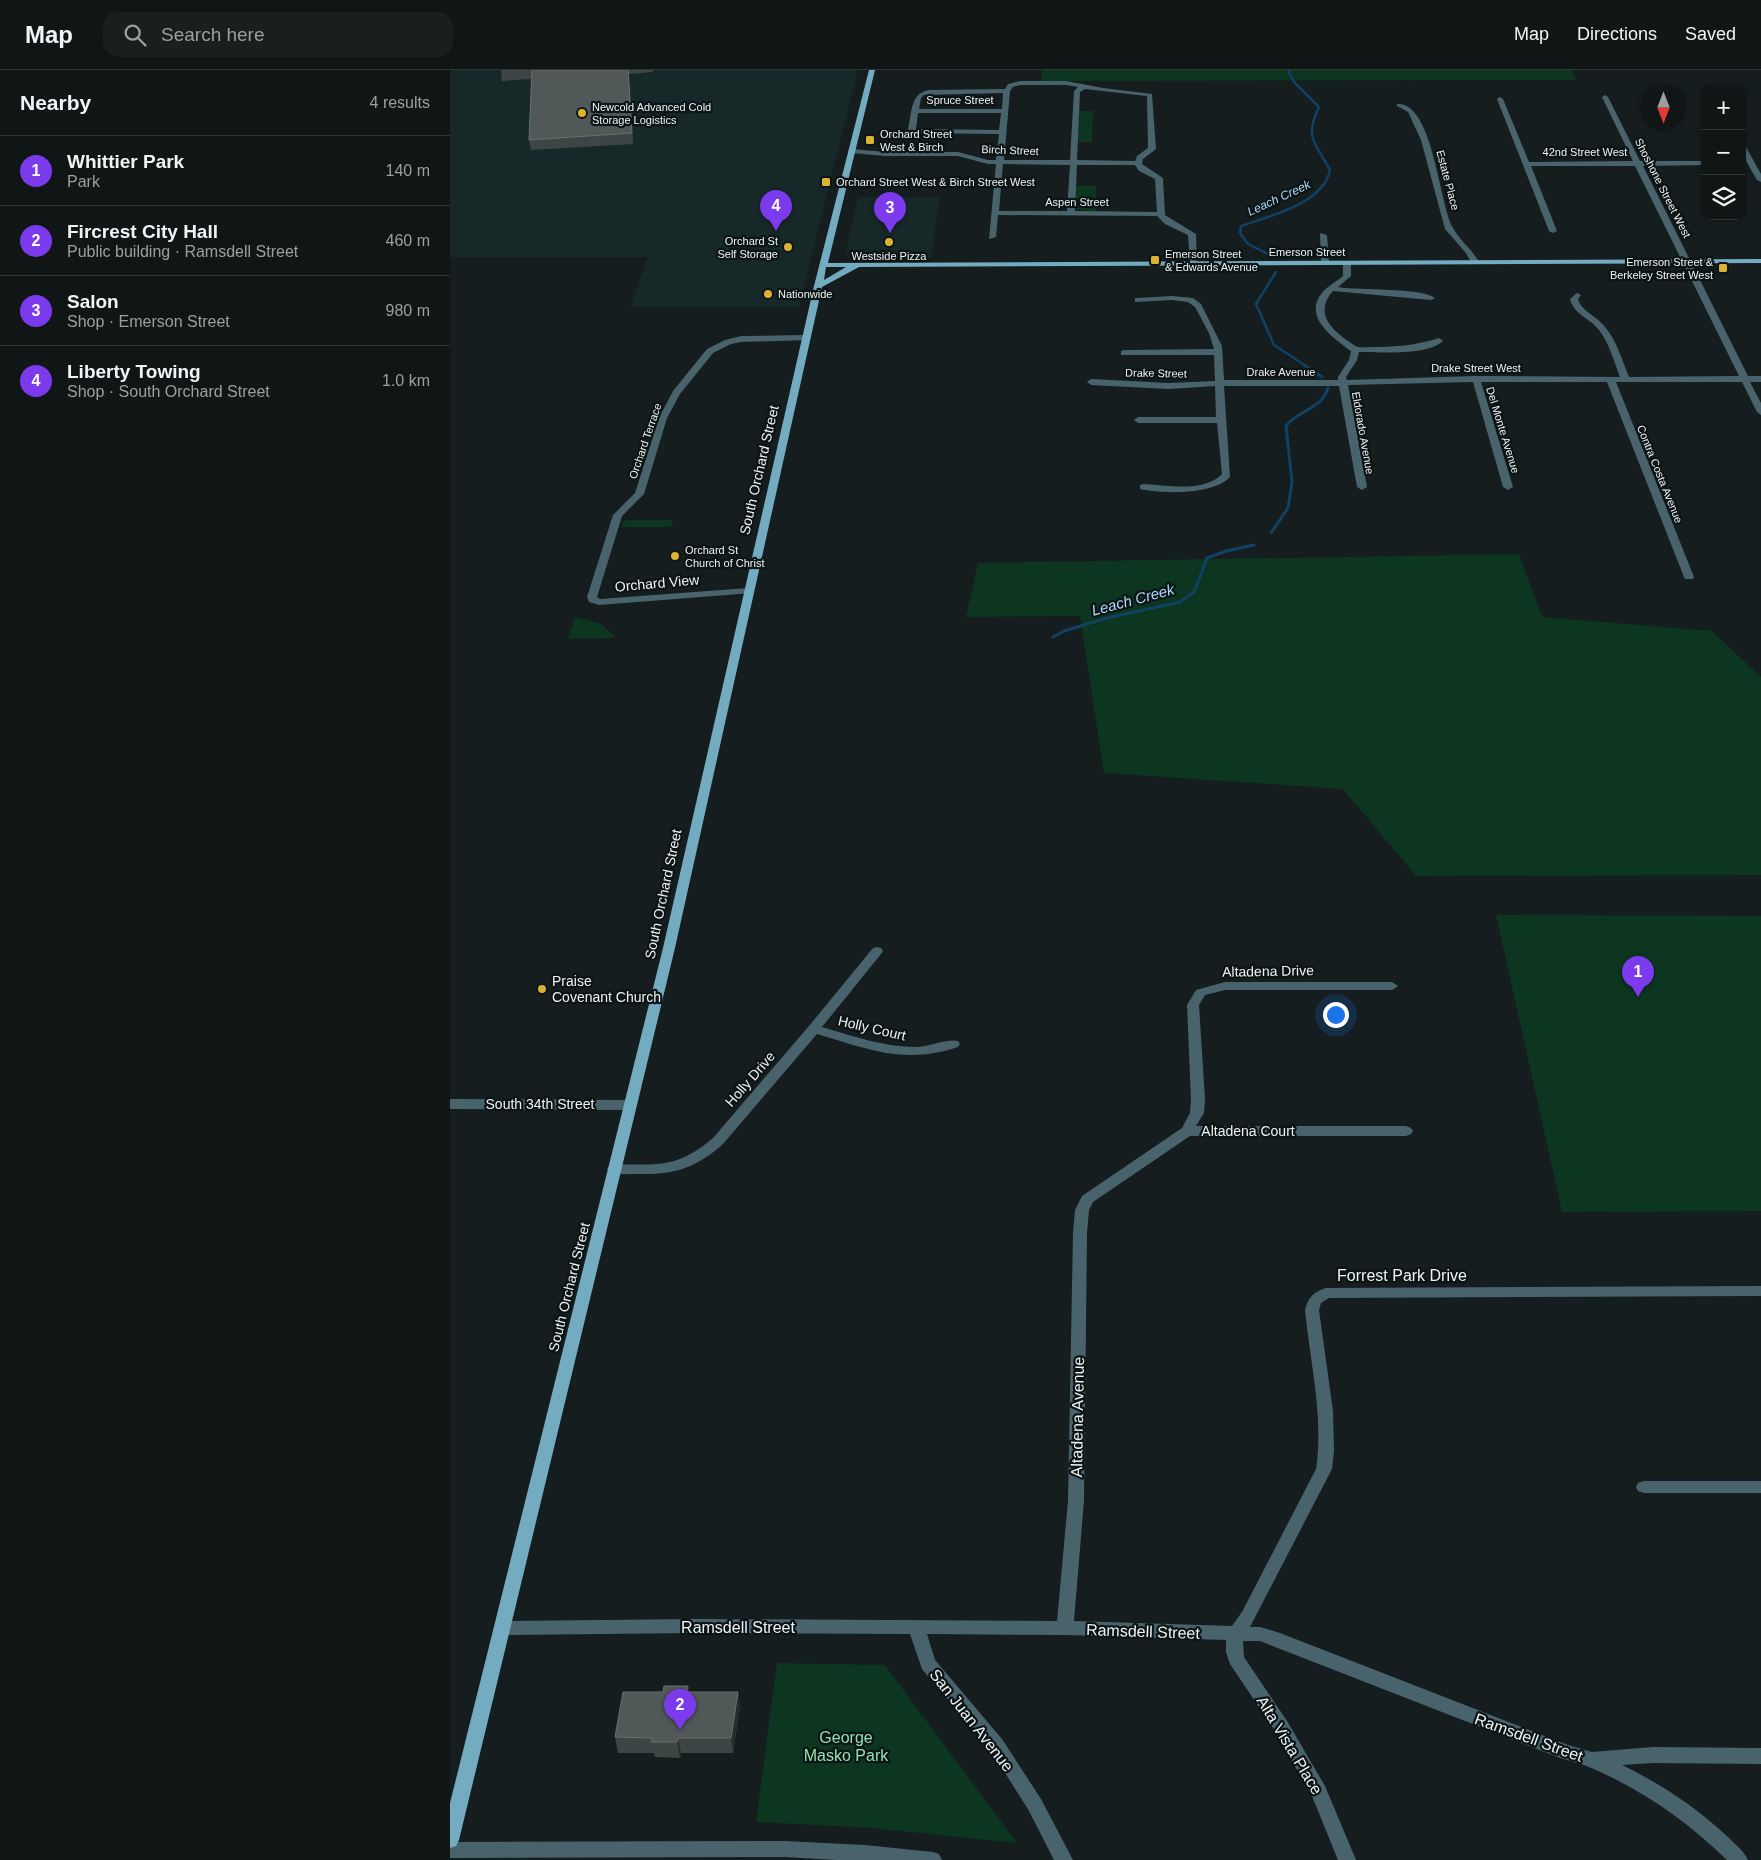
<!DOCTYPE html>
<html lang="en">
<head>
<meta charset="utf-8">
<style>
	:root { --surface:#101616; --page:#191f1f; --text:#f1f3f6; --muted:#9c9fa1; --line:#303535; --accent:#7c3aed }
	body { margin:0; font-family:Arial,sans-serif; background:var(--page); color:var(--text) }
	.controls { position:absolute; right:15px; top:15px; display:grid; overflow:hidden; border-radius:10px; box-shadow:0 1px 4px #0004 }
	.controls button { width:45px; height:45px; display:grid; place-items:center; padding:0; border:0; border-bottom:1px solid var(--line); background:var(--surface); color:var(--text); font:25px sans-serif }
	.compass { position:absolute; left:1191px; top:15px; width:45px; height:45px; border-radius:50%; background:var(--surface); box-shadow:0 1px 4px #0004; rotate:180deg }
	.you { position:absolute; left:885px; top:944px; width:18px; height:18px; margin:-12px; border:4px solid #fff; border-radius:50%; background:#1a73e8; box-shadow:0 0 0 8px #1a73e833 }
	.badge { display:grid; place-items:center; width:32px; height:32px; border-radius:50%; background:var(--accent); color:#fff; font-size:16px; font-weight:700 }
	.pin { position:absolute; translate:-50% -41px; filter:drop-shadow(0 1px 2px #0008) }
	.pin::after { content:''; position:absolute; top:26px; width:18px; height:15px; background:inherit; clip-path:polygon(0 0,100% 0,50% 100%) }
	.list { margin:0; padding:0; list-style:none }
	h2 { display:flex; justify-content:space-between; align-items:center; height:65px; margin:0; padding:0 20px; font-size:21px }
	h2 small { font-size:16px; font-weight:400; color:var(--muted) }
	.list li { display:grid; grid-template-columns:32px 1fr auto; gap:15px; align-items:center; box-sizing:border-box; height:70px; padding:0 20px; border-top:1px solid var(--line) }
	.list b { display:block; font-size:19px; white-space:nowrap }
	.list p { margin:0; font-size:16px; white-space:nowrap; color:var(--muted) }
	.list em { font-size:16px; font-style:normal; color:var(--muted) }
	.icon { flex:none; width:28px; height:28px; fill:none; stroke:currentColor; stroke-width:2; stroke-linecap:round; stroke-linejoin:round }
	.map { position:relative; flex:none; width:1311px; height:1790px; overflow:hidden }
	header { display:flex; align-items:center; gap:30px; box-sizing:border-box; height:70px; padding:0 25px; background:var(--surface); border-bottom:1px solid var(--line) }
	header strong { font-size:24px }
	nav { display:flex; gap:28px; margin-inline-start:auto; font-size:18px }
	.search { width:350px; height:45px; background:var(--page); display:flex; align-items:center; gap:12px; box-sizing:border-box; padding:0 18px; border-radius:15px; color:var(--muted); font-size:19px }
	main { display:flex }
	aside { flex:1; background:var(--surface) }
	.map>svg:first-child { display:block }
	.built { fill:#172829 }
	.green { fill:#0c3620 }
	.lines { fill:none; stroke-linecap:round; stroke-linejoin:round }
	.stream-far1 { stroke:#114163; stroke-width:2.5 }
	.stream { stroke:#114163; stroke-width:3 }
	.minor { fill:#49636d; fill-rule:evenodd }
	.major { fill:#73acc0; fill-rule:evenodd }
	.wall { fill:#3d4644 }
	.shaded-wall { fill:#252e2d }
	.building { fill:#505957; stroke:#69716f }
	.poi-dot { fill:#dcb233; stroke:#0c1415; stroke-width:2 }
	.labels { text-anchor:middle; stroke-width:4.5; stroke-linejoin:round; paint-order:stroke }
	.far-street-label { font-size:11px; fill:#edf3f3; stroke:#0c1415 }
	.far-poi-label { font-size:11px; fill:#edf3f3; stroke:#0c1415; text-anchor:start }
	.far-water-label { font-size:12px; font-style:italic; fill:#afd8fa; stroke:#0c1415 }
	.street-label { font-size:14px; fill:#edf3f3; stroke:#0c1415 }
	.poi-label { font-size:14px; fill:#edf3f3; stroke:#0c1415; text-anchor:start }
	.water-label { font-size:15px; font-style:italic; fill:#afd8fa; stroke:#0c1415 }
	.near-street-label { font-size:16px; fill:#edf3f3; stroke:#0c1415 }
	.near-park-label { font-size:16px; fill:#91e1ae; stroke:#0c1415 }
</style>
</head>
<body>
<header>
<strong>Map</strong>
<div class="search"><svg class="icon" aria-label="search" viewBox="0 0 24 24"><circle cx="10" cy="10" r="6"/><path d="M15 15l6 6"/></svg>Search here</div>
<nav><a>Map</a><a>Directions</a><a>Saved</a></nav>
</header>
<main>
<aside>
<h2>Nearby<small>4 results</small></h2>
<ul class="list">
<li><span class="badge">1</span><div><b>Whittier Park</b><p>Park</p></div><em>140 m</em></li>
<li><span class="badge">2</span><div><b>Fircrest City Hall</b><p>Public building · Ramsdell Street</p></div><em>460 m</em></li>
<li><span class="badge">3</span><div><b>Salon</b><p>Shop · Emerson Street</p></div><em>980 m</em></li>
<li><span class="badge">4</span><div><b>Liberty Towing</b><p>Shop · South Orchard Street</p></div><em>1.0 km</em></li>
</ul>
</aside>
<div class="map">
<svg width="1311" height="1790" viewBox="0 0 1311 1790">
	<rect width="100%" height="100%" fill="#151d1e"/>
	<!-- built -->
	<path class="built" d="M0,0H408L349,237H180L198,187H0Z
		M408,127H490L481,188H413L401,186L396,182Z"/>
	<!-- green -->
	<path class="green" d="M592,0H1122L1126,10L592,11Z
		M629,41H643L642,72H628Z
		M626,116H646V142L625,139Z
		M176,450H223L221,457H172V453Z
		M1069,484L1092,547L1262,561L1311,607V805L966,806L893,719L654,703L630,546L516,547L528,493Z
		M125,547L151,554L165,566L162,568L118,569Z
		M1046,845L1311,846V1141L1112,1142Z
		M327,1593L435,1595L567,1773L421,1758L306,1752Z"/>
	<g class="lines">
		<!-- stream-far1 -->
		<path class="stream-far1" d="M822,186L798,174L790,163L791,156C820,146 873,134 880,100C865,72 854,68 869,37L844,12L838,0
			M826,202L806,234L824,275L856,296"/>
		<!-- stream -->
		<path class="stream" d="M854,295L872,307
			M821,463L838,438L842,412L836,356C848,340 872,339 878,318
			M603,567L614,561L657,548L730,532L744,522L757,488L776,481L804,475"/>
		<!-- minor -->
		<path class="minor" d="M570,11H616L653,18L702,24L706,79L693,89L692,94L713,108L715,145L746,164L747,195L740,193L738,165L715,154L707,146L548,145L546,167L539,169L546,94H538L508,86H435L402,83L398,81L402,79L435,82H508L538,90H546L549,64L461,63L458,59C462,43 460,23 479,20L555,19L558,14ZM570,15H616L628,17L624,21L620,90H554L560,21L563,17ZM635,19L697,26L698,78L687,86L685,91L627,90L630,22ZM553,23L552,39H469L471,28L474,25ZM468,43H551L549,60L466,59ZM553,94L620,95L617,141H549ZM627,95H685L689,101L705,109L707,142L625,141Z
			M1155,25L1158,27L1190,91H1255V95L1193,96L1298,306H1311V312H1300L1311,333V345L1307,342L1292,312H1166L1244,507L1243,509H1235L1234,507L1157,312H1031L1063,417L1058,420L1053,417L1023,312L898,315L917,417L912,420L907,417L889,316H774L780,407C763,425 713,424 690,419V415L693,414C716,415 754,423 772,404L767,353H688L684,350L688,347H766L765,316L719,319L641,315L637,312L641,309L719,313L765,311L764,285H671V281L674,280L764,279L759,263L745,237L738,232L722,230L685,232V228H688L722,226L743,228L751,234L772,276L774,310H888V307L899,290L901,281C885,269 856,250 869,227C875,217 885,213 893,206V193L897,191L901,193V206L888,217C910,221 970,217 985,228L981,230L883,221C866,241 877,255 895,269C899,271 904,276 908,277C913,278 919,277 924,277C947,277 967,275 989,268L993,271C977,286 930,282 909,282L907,290L896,307L897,310L1026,306L1170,307C1164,291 1159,273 1149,260C1140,248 1124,245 1120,229L1127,223L1131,225L1128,229C1132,242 1147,246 1155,257C1167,271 1172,290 1179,307L1289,306L1185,96H1081L1107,161L1103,163L1099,161L1047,29L1050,27L1053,29L1079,92L1183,91L1152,27Z
			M947,34C983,31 989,134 1003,158C1010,171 1022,179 1029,192L1028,194H1022L1016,183L995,159L971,70L958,42L947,36Z
			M1292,75L1296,77L1311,104V112L1307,110L1292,84Z
			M870,163L877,165L879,193L875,195L871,193Z
			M356,265L360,268L359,270L291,272L281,274L263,283L230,324L217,348L194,424L172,446L147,527L150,529L298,518L302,519V523L149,535L139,532L137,527L163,445L185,423L209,348L223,321L257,279L275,270L291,266Z
			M427,877L431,878L433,881L431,884L372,957C403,966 434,977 466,977C479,977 497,968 508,971L510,974L508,977C454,995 418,979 367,964L273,1074C245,1099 223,1105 186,1104C177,1104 168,1105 159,1102L157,1099L159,1096L164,1094C208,1095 228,1098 263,1068L359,956L423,878Z
			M775,912H942L948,916L942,920H775L755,925L749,935L755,1029L754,1043L746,1056H956L961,1058L963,1061L961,1064L956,1066H740L643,1132L639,1140L637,1163L634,1431L624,1551L782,1556L792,1542L866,1399C874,1346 860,1293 855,1240C858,1228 863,1222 876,1218L1311,1216V1226L879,1228L871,1233L869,1240L883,1341L884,1381L882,1399L800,1557H810L830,1563L1118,1675L1142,1682L1203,1677L1311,1678V1694L1203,1693L1172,1695C1211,1714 1246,1737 1278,1767C1285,1774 1294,1781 1298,1790H1277C1236,1750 1191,1719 1139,1697C1130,1693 1119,1691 1110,1688L810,1571H793L794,1587L837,1651L875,1716L906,1790H888L862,1726L825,1661L780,1594L776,1582V1570L615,1565L477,1564L485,1590L552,1669L591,1729L623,1790H604L579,1741L540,1679L472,1599L460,1564L246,1563L52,1565L46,1563L44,1558L46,1553L52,1551L246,1549L607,1551L618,1431L623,1163L625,1140L632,1126L732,1058L740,1043L741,1029L737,935L746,920Z
			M0,1029L180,1030L185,1032L187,1035L185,1038L180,1040L0,1039Z
			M1194,1411H1311V1423H1194L1188,1421L1186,1417L1188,1413Z
			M334,1771L415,1775L483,1782L489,1784L492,1790H387L334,1787L0,1788V1772Z"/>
		<!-- major -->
		<path class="major" d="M419,0H425L378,193L1311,189V193L409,197L372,217L225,878L9,1770L6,1776L0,1778V1733L213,878L364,216ZM376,197H396L374,210Z"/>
	</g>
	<!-- wall -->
	<path class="wall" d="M51,0H203V2L179,4L183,74L81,80L79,70L81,9L52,11Z
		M238,1616L239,1622H288L290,1637L283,1683H231L230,1688L205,1687L204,1683H168L165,1667L213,1622Z"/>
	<!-- shaded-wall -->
	<path class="shaded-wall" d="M288,1622L290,1637L283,1683L281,1668Z
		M228,1668L231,1683L230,1688L227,1672Z"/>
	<!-- building -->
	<path class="building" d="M82,0H178L182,63L79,70Z
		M214,1616H238L237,1622H288L281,1668H228L227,1672H202V1668L165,1667L173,1622H213Z"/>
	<!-- markers -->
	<g class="poi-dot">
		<circle cx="132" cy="43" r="5"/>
		<rect x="415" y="65" width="10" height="10" rx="2.5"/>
		<rect x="371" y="107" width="10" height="10" rx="2.5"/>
		<circle cx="439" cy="172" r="5"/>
		<circle cx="338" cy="177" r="5"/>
		<rect x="700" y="185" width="10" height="10" rx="2.5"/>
		<rect x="1268" y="193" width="10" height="10" rx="2.5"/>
		<circle cx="318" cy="224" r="5"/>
		<circle cx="225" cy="486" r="5"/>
		<circle cx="92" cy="919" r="5"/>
	</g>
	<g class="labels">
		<!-- far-street labels -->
		<g class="far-street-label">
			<text x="510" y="34">Spruce Street</text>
			<text transform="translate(560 80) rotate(2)" y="4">Birch Street</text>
			<text x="1135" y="86">42nd Street West</text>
			<text transform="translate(998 110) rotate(75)" y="4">Estate Place</text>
			<text transform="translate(1213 118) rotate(63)" y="4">Shoshone Street West</text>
			<text x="627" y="136">Aspen Street</text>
			<text x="857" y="186">Emerson Street</text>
			<text x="1026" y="302">Drake Street West</text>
			<text x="831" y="306">Drake Avenue</text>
			<text transform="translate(706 303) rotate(1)" y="4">Drake Street</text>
			<text transform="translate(1053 360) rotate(73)" y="4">Del Monte Avenue</text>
			<text transform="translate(913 363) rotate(80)" y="4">Eldorado Avenue</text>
			<text transform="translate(195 371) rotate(-71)" y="4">Orchard Terrace</text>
			<text transform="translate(1210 404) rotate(68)" y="4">Contra Costa Avenue</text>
		</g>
		<!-- far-poi labels -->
		<g class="far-poi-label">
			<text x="142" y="41">Newcold Advanced Cold<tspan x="142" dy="13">Storage Logistics</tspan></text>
			<text x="430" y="68">Orchard Street<tspan x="430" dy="13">West &amp; Birch</tspan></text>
			<text x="386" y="116">Orchard Street West &amp; Birch Street West</text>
			<text x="328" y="175" text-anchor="end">Orchard St<tspan x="328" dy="13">Self Storage</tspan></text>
			<text x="715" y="188">Emerson Street<tspan x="715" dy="13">&amp; Edwards Avenue</tspan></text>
			<text x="439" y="190" text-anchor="middle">Westside Pizza</text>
			<text x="1263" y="196" text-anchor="end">Emerson Street &amp;<tspan x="1263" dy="13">Berkeley Street West</tspan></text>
			<text x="328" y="228">Nationwide</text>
			<text x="235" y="484">Orchard St<tspan x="235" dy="13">Church of Christ</tspan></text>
		</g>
		<!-- far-water labels -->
		<g class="far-water-label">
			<text transform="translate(829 128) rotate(-25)" y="4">Leach Creek</text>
		</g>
		<!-- street labels -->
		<g class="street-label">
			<text transform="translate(309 400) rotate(-77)" y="5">South Orchard Street</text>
			<text transform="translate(207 513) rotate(-5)" y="5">Orchard View</text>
			<text transform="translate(213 824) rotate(-78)" y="5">South Orchard Street</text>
			<text transform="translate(818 901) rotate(-1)" y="5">Altadena Drive</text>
			<text transform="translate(422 958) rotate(13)" y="5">Holly Court</text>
			<text transform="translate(300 1009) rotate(-49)" y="5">Holly Drive</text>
			<text x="90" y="1039">South 34th Street</text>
			<text x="798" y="1066">Altadena Court</text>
			<text transform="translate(119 1217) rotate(-76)" y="5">South Orchard Street</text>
		</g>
		<!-- poi labels -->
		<g class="poi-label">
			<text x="102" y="916">Praise<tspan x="102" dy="16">Covenant Church</tspan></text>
		</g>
		<!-- water labels -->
		<g class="water-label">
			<text transform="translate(683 530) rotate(-15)" y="5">Leach Creek</text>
		</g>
		<!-- near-street labels -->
		<g class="near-street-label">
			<text x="952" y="1211">Forrest Park Drive</text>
			<text transform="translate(627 1347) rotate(-89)" y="6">Altadena Avenue</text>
			<text x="288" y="1563">Ramsdell Street</text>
			<text transform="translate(693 1561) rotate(2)" y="6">Ramsdell Street</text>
			<text transform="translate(522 1650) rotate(52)" y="6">San Juan Avenue</text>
			<text transform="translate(1079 1667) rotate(20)" y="6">Ramsdell Street</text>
			<text transform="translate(840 1675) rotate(59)" y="6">Alta Vista Place</text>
		</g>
		<!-- near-park labels -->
		<g class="near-park-label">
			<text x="396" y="1673">George<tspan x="396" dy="18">Masko Park</tspan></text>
		</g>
	</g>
</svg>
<div class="controls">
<button>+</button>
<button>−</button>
<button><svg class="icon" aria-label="layers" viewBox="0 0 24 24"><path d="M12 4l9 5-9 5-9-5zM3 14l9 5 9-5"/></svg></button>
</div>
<svg class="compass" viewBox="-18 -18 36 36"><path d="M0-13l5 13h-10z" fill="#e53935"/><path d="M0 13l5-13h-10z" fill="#9c9fa1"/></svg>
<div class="you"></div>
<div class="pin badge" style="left:1188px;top:927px">1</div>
<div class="pin badge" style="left:230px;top:1660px">2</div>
<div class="pin badge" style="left:440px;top:163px">3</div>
<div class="pin badge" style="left:326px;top:161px">4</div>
</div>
</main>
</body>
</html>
